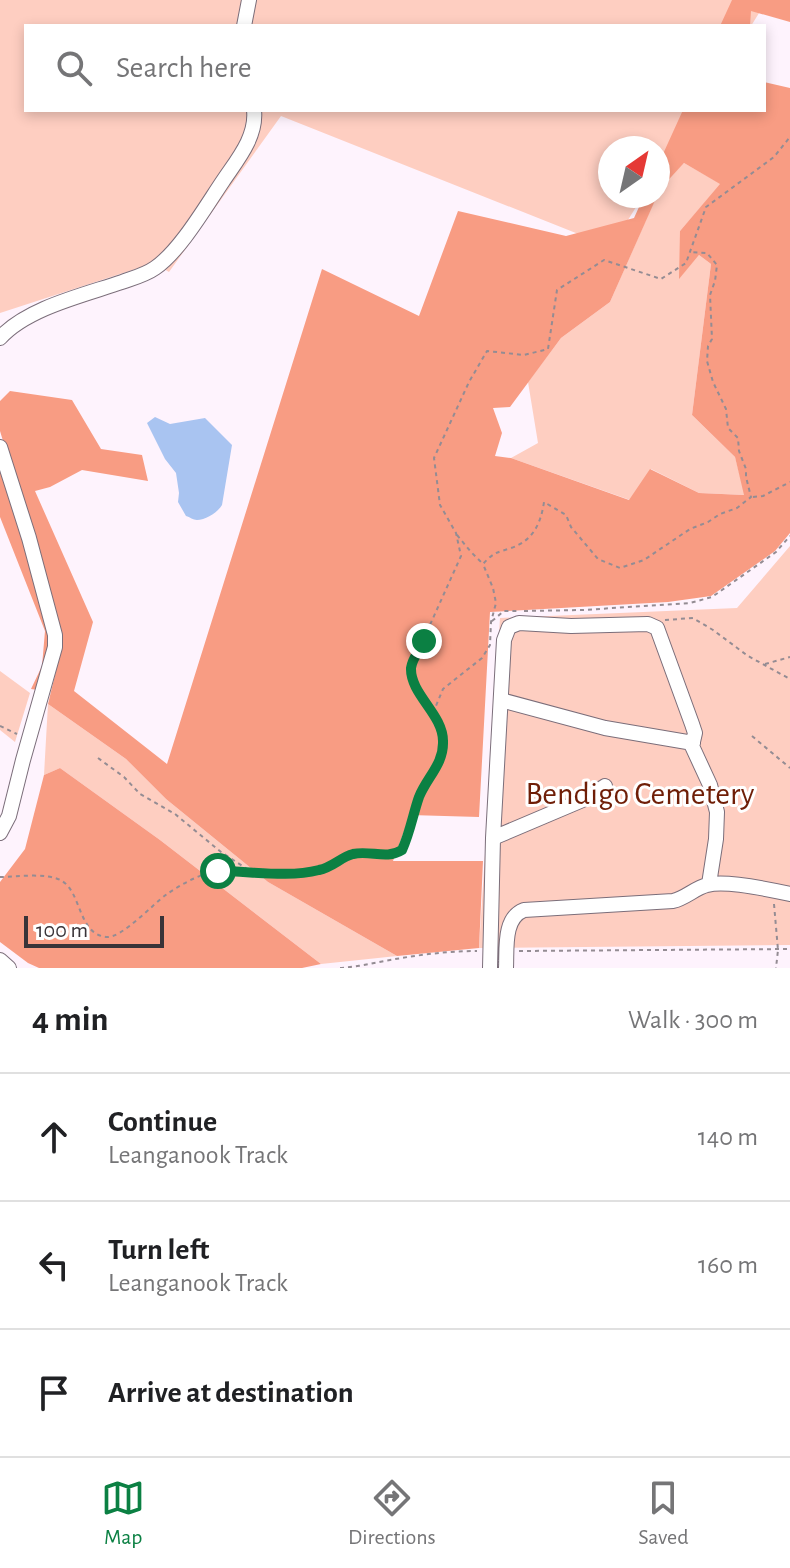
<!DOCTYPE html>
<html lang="en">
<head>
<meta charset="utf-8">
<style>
	:root { --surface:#fff; --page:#f2f2f2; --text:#202124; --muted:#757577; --line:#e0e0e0; --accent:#0b8043 }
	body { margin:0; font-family:"Alegreya Sans",sans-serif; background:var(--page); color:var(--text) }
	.compass { position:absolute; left:598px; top:136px; width:72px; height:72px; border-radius:50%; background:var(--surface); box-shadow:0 4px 12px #0003; rotate:34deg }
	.scale { position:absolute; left:24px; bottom:20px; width:140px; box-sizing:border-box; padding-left:8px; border:4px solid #393338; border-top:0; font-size:22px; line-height:28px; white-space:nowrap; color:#393338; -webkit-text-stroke:6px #fff; paint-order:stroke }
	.stop { position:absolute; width:24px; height:24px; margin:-18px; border:6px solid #0b8043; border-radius:50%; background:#fff }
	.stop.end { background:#0b8043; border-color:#fff; box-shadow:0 2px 8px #0008 }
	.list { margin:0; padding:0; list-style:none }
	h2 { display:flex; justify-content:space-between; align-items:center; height:104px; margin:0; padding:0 32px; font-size:34px }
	h2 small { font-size:26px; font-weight:400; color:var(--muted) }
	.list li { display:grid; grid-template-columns:52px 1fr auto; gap:24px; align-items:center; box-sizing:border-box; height:128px; padding:0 32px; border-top:2px solid var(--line) }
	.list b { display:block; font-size:30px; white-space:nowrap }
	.list p { margin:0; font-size:26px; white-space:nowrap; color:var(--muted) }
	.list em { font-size:26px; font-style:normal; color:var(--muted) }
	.icon { flex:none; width:44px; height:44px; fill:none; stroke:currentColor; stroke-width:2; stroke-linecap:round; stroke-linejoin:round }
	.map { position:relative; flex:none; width:790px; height:968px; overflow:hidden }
	.search { position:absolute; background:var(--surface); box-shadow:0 4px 12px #0003; left:24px; right:24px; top:24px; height:88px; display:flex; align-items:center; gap:20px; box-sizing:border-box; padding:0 28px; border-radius:0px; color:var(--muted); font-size:30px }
	.sheet { height:488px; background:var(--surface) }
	nav { display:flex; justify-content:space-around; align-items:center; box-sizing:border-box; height:112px; border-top:2px solid var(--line); background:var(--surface); font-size:22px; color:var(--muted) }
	nav a { display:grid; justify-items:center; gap:4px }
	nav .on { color:var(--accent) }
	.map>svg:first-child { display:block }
	.green { fill:#fecec1 }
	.forest { fill:#f89c83 }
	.water { fill:#a9c4f1 }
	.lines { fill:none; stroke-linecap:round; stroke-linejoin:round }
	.minor-casing { stroke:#7b6e7a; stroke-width:16 }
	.path { stroke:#948c93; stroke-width:2; stroke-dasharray:4 4; stroke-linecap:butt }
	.minor { stroke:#fff; stroke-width:14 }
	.route { stroke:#0b8043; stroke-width:10 }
	.labels { text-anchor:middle; stroke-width:6; stroke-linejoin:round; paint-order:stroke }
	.park-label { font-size:32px; fill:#6f1e07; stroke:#fff }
</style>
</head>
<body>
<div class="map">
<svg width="790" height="968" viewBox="0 0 790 968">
	<rect width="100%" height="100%" fill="#fef3fd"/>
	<!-- green -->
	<path class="green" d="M0,0H767L751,26H26V110H698L658,173V148H610V196H643L611,247L281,116L169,272L154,263L0,313Z
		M684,163L721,184L680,231V277L699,255L711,264L692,415L735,457L745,495L699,493L651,469L630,500L511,458L538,443L528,382L561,338L610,302L660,188Z
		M790,546V945L479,948L500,618L737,608Z
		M0,671L30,693L15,742L0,730Z
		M48,704L126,759L166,799L268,882L397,956L321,964L160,840L60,768L44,775Z"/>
	<!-- forest -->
	<path class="forest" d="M732,0H790V22L751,11L750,26H720Z
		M764,82L790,88V533L775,551L711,596L668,602L490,612L479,817L410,815L393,861H483L479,948L397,956L268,882L166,799L126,759L48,704L62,646L50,596L0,431V401L10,391L72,400L101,449L142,455L148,481L82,470L50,487L35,491L93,622L74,691L167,764L322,269L419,316L458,211L566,236L634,218L644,196H657L610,302L561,338L510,407L493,408L502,433L495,456L511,458L629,500L650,469L699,493L744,495L735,457L692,415L711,264L699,255L679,279L680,231L720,184L684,163L661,188L658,194V165L683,110H764Z
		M0,457L51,634L38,690L31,689L42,666L45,631L0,517Z
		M60,768L160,840L321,964L302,968H39L28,963L0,942V882L25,849L44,775Z"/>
	<!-- water -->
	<path class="water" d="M155,417L170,424L205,418L232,445L222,505C218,512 206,520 197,520C193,520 190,517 186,516L178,502L179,493L176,473L165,459L147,423Z"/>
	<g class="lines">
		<!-- minor casing -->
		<g class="minor-casing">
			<path id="minor" d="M244,26L249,0
				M0,338C27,308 84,295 122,282C133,278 145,275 155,268C180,251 206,206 223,181C237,160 257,137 254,110
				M0,447L29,538L55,635V647L23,760L9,816L0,833
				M501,700L605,728L693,743
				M493,838L585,799L605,786
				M0,960L9,968
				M490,968L493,838L504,640L509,627L519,623L571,626L648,624L657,628L692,724L695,733L692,746L710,785L717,812L716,839L709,884
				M506,968C507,949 503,918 524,910L673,901C686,898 695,888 707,885C724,880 772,890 790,894"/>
		</g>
		<!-- path -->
		<path class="path" d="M753,497L763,496L790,482
			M457,535L471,552L482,563
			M524,611L583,610L690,603L712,597L776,552L790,536
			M665,620L693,618L713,630L748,656L790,679
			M492,621L504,611H518
			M765,664L790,657
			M433,713L443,689L482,658L490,645L491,622L496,603L493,588L483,564C494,552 496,553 511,548C533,541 541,523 544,502L566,515L571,527L598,559L620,568L644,560L690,529L708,522L720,514L737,508L751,497L746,477V469L739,451L738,438L728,428L726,409L713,382L707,361L708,346L712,339L710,295L715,281L717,265L707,253L691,252
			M0,726L17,734
			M752,736L790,768
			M98,758L124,777L140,794L175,814L221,852L247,869
			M0,877C16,877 48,872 62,881C82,893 78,935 107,937C122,938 153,904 167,894C182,884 199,874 218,871C251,871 287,878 319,870C333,867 341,857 353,854C370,850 386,860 402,850C410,833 413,814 419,796C428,772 451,756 441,728C433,705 414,691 411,667L461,556L456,533L440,505L434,458L469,382L487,351L524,355L548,349L557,290L604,260L661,279L686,263L706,207L774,157L790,137
			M774,904L778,950L776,968
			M519,951L790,949
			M340,968C357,967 373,963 390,960C418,955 447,951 477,951"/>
		<!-- minor -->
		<use href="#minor" class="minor"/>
	</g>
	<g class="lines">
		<!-- route -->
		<path class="route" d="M218,871C251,871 287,878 319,870C333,867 341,857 353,854C371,850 386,860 402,850C410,833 413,814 419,797C427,777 444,764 443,741C443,714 410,694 411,668C412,659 420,649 424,641"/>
	</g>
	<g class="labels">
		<!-- park labels -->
		<g class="park-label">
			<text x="640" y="804">Bendigo Cemetery</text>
		</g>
	</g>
</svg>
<svg class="compass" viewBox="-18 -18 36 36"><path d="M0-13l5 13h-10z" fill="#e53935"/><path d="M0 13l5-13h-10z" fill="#757577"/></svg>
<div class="scale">100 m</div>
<div class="stop" style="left:218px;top:871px"></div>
<div class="stop end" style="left:424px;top:641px"></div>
<div class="search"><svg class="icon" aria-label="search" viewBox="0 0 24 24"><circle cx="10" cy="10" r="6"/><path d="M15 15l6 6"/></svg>Search here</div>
</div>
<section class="sheet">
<h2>4 min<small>Walk · 300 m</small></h2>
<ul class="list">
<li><svg class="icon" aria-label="ahead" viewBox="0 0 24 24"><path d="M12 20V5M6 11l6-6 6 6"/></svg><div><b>Continue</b><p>Leanganook Track</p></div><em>140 m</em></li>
<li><svg class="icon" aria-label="left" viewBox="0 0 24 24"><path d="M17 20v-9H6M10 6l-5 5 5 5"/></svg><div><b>Turn left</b><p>Leanganook Track</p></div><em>160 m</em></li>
<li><svg class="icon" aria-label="arrive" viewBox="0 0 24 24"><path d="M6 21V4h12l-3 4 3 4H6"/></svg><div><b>Arrive at destination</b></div></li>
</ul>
</section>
<nav>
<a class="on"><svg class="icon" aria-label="map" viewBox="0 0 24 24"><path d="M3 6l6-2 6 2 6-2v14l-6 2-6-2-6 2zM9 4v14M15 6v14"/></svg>Map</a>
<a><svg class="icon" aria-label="directions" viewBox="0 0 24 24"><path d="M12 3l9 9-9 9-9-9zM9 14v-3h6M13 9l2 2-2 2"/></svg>Directions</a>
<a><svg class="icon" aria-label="saved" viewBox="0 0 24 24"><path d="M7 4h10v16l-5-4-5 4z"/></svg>Saved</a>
</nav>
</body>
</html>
